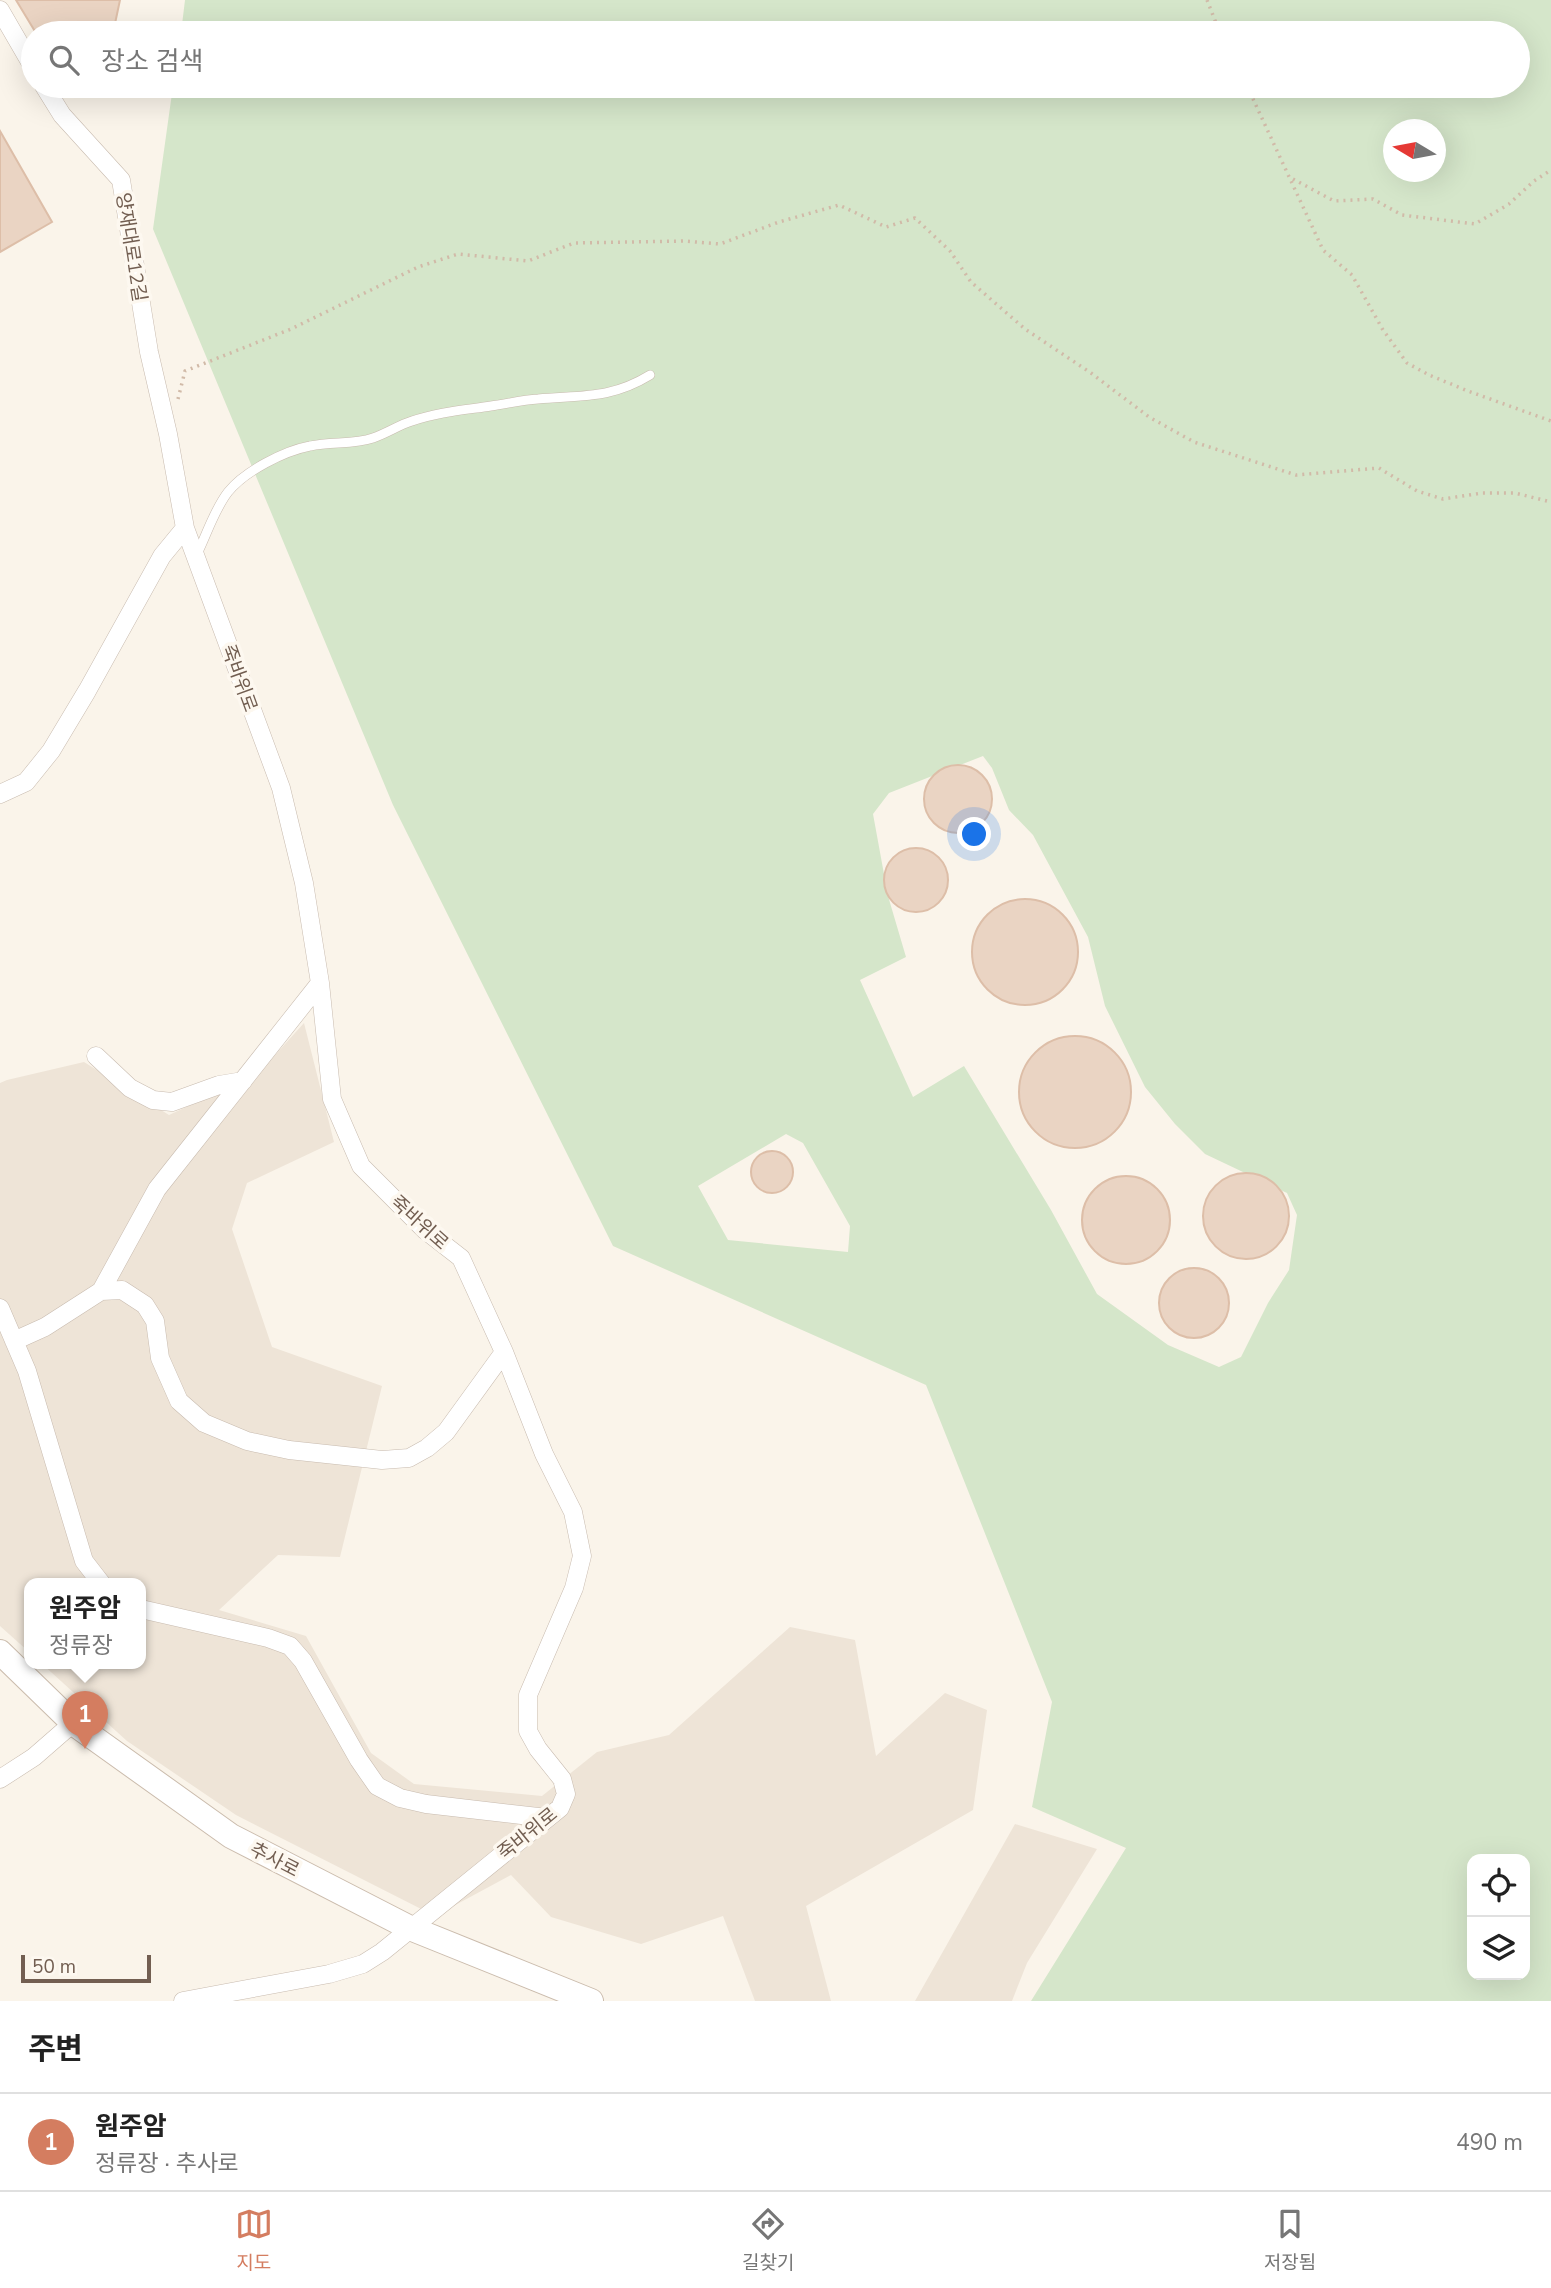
<!DOCTYPE html>
<html lang="ko">
<head>
<meta charset="utf-8">
<style>
	:root { --surface:#fff; --page:#f6f6f6; --text:#222; --muted:#767676; --line:#e0e0e0; --accent:#d47d60 }
	body { margin:0; font-family:"Nunito Sans","Noto Sans KR",sans-serif; background:var(--page); color:var(--text) }
	.controls { position:absolute; right:21px; bottom:21px; display:grid; overflow:hidden; border-radius:14px; box-shadow:0 7px 28px #0002 }
	.controls button { width:63px; height:63px; display:grid; place-items:center; padding:0; border:0; border-bottom:2px solid var(--line); background:var(--surface); color:var(--text); font:35px sans-serif }
	.compass { position:absolute; left:1383px; top:119px; width:63px; height:63px; border-radius:50%; background:var(--surface); box-shadow:0 7px 28px #0002; rotate:280deg }
	.scale { position:absolute; left:21px; bottom:18px; width:130px; box-sizing:border-box; padding-left:7px; border:4px solid #725e51; border-top:0; font-size:19px; line-height:24px; white-space:nowrap; color:#725e51; -webkit-text-stroke:5px #fdf8f0; paint-order:stroke }
	.you { position:absolute; left:975px; top:835px; width:24px; height:24px; margin:-18px; border:5px solid #fff; border-radius:50%; background:#1a73e8; box-shadow:0 0 0 10px #1a73e833 }
	.badge { display:grid; place-items:center; width:46px; height:46px; border-radius:50%; background:var(--accent); color:#fff; font-size:23px; font-weight:700 }
	.pin { position:absolute; translate:-50% -58px; filter:drop-shadow(0 2px 4px #0008) }
	.pin::after { content:''; position:absolute; top:37px; width:24px; height:21px; background:inherit; clip-path:polygon(0 0,100% 0,50% 100%) }
	.popup { position:absolute; left:24px; top:1578px; width:122px; height:91px; box-sizing:border-box; display:grid; place-content:center; border-radius:14px; background:var(--surface); filter:drop-shadow(0 2px 5px #0005); font-size:23px; white-space:nowrap; color:var(--muted) }
	.popup b { font-size:26px; color:var(--text) }
	.popup::after { content:''; position:absolute; left:50%; top:100%; margin-left:-14px; border:14px solid transparent; border-top-color:var(--surface) }
	.list { margin:0; padding:0; list-style:none }
	h2 { display:flex; justify-content:space-between; align-items:center; height:91px; margin:0; padding:0 28px; font-size:30px }
	h2 small { font-size:23px; font-weight:400; color:var(--muted) }
	.list li { display:grid; grid-template-columns:46px 1fr auto; gap:21px; align-items:center; box-sizing:border-box; height:98px; padding:0 28px; border-top:2px solid var(--line) }
	.list b { display:block; font-size:26px; white-space:nowrap }
	.list p { margin:0; font-size:23px; white-space:nowrap; color:var(--muted) }
	.list em { font-size:23px; font-style:normal; color:var(--muted) }
	.icon { flex:none; width:38px; height:38px; fill:none; stroke:currentColor; stroke-width:2; stroke-linecap:round; stroke-linejoin:round }
	.map { position:relative; flex:none; width:1551px; height:2001px; overflow:hidden }
	.search { position:absolute; background:var(--surface); box-shadow:0 7px 28px #0002; left:21px; right:21px; top:21px; height:77px; display:flex; align-items:center; gap:18px; box-sizing:border-box; padding:0 24px; border-radius:38px; color:var(--muted); font-size:26px }
	.sheet { height:189px; background:var(--surface) }
	nav { display:flex; justify-content:space-around; align-items:center; box-sizing:border-box; height:98px; border-top:2px solid var(--line); background:var(--surface); font-size:19px; color:var(--muted) }
	nav a { display:grid; justify-items:center; gap:4px }
	nav .on { color:var(--accent) }
	.map>svg:first-child { display:block }
	.residential { fill:#eee4d7 }
	.green { fill:#d5e6ca; fill-rule:evenodd }
	.building { fill:#ead4c3; stroke:#ddbea8; stroke-width:2 }
	.lines { fill:none; stroke-linecap:round; stroke-linejoin:round }
	.lane-casing { stroke:#c8bbaf; stroke-width:10 }
	.street-casing { stroke:#c8bbaf; stroke-width:19 }
	.secondary-casing { stroke:#cbbcad; stroke-width:26 }
	.path { stroke:#d1baa8; stroke-width:3.5; stroke-dasharray:2 5; stroke-linecap:butt }
	.lane { stroke:#fff; stroke-width:9 }
	.street { stroke:#fff; stroke-width:18 }
	.secondary { stroke:#fff; stroke-width:24 }
	.labels { text-anchor:middle; stroke-width:7; stroke-linejoin:round; paint-order:stroke }
	.street-label { font-size:19px; fill:#725e51; stroke:#fdf8f0 }
</style>
</head>
<body>
<div class="map">
<svg width="1551" height="2001" viewBox="0 0 1551 2001">
	<rect width="100%" height="100%" fill="#faf4ea"/>
	<!-- residential -->
	<path class="residential" d="M304,1023L334,1142L247,1183L232,1229L272,1347L382,1386L340,1557L278,1555L219,1610L306,1636L371,1753L414,1784L542,1796L597,1752L669,1735L790,1627L855,1640L876,1756L945,1693L987,1710L973,1810L806,1906L831,2001H755L723,1916L641,1944L551,1917L511,1875L435,1916L236,1815L127,1741L41,1663H141V1583H29V1652L0,1626V1083L7,1080L84,1062L169,1115L210,1096L248,1085Z
		M1015,1824L1097,1849L1027,1963L1012,2001H915Z"/>
	<!-- green -->
	<path class="green" d="M185,0H1551V2001H1031L1126,1848L1032,1807L1052,1702L926,1385L613,1246L393,805L153,229L173,86H1518V33H181ZM1394,130H1436V172H1394ZM983,756L992,768L1009,810L1033,835L1088,937L1105,1006L1145,1087L1175,1124L1205,1154L1287,1193L1297,1215L1289,1270L1268,1303L1241,1357L1219,1367L1168,1345L1097,1294L1051,1210L964,1066L913,1097L860,980L906,957L888,896L873,814L889,793ZM786,1134L803,1143L850,1226L848,1252L728,1240L698,1186ZM1472,1859H1525V1975H1472Z"/>
	<!-- building -->
	<path class="building" d="M16,0H120L113,33H36Z
		M0,131L52,222L0,252Z
		M924 799a34 34 0 1 1 68 0a34 34 0 1 1-68 0Z
		M884 880a32 32 0 1 1 64 0a32 32 0 1 1-64 0Z
		M972 952a53 53 0 1 1 106 0a53 53 0 1 1-106 0Z
		M1019 1092a56 56 0 1 1 112 0a56 56 0 1 1-112 0Z
		M751 1172a21 21 0 1 1 42 0a21 21 0 1 1-42 0Z
		M1203 1216a43 43 0 1 1 86 0a43 43 0 1 1-86 0Z
		M1082 1220a44 44 0 1 1 88 0a44 44 0 1 1-88 0Z
		M1159 1303a35 35 0 1 1 70 0a35 35 0 1 1-70 0Z"/>
	<g class="lines">
		<!-- lane casing -->
		<g class="lane-casing">
			<path id="lane" d="M197,554C207,534 214,510 228,492C245,471 284,451 310,446C331,441 353,445 373,438C387,433 399,425 412,421C438,412 464,410 491,406C506,404 522,400 538,399C582,395 611,399 650,375"/>
		</g>
		<!-- street casing -->
		<g class="street-casing">
			<path id="street" d="M0,10L33,67
				M44,86L62,115L121,180L149,352L168,434L185,528L281,788L304,883L320,983L332,1099L361,1166L425,1230L461,1258L504,1352L544,1454L573,1512L582,1556L574,1588L528,1695V1731L538,1749L562,1779L566,1794L560,1808L382,1952L363,1964L329,1974L183,2001
				M0,794L26,782L51,751L87,691L162,556L185,528
				M96,1056L130,1088L153,1100L172,1102L219,1085L243,1081
				M101,1291L122,1290L145,1305L155,1321L160,1358L179,1401L204,1423L247,1441L289,1450L382,1460L409,1458L427,1448L446,1432L504,1352
				M0,1308L27,1371L84,1561L101,1583
				M14,1341L45,1327L101,1291L157,1189L320,983
				M141,1609L268,1638L290,1646L303,1661L359,1760L377,1786L400,1798L426,1804L547,1818
				M0,1779L34,1757L73,1723"/>
		</g>
		<!-- secondary casing -->
		<g class="secondary-casing">
			<path id="secondary" d="M0,1652L73,1723L231,1836L410,1928L591,2001"/>
		</g>
		<!-- path -->
		<path class="path" d="M1207,0L1220,33
			M1247,86L1323,250L1352,275L1383,330L1407,363L1429,375L1468,391L1551,421
			M1293,179L1334,201L1373,199L1402,215L1475,224L1509,204L1534,181L1551,170
			M178,399L185,371L291,329L418,267L458,254L528,261L574,243L684,241L720,244L779,222L839,205L886,227L915,218L950,251L971,282L1025,329L1091,373L1149,417L1194,442L1296,475L1379,468L1417,491L1443,499L1482,493H1515L1551,502"/>
		<!-- lane -->
		<use href="#lane" class="lane"/>
		<!-- street -->
		<use href="#street" class="street"/>
		<!-- secondary -->
		<use href="#secondary" class="secondary"/>
	</g>
	<g class="labels">
		<!-- street labels -->
		<g class="street-label">
			<text transform="translate(132 247) rotate(81)" y="7">양재대로12길</text>
			<text transform="translate(240 678) rotate(70)" y="7">죽바위로</text>
			<text transform="translate(420 1222) rotate(42)" y="7">죽바위로</text>
			<text transform="translate(527 1833) rotate(-39)" y="7">죽바위로</text>
			<text transform="translate(275 1859) rotate(27)" y="7">추사로</text>
		</g>
	</g>
</svg>
<div class="controls">
<button><svg class="icon" aria-label="locate" viewBox="0 0 24 24"><circle cx="12" cy="12" r="6"/><path d="M12 2v4M12 18v4M2 12h4M18 12h4"/></svg></button>
<button><svg class="icon" aria-label="layers" viewBox="0 0 24 24"><path d="M12 4l9 5-9 5-9-5zM3 14l9 5 9-5"/></svg></button>
</div>
<svg class="compass" viewBox="-18 -18 36 36"><path d="M0-13l5 13h-10z" fill="#e53935"/><path d="M0 13l5-13h-10z" fill="#767676"/></svg>
<div class="scale">50 m</div>
<div class="you"></div>
<div class="pin badge" style="left:85px;top:1749px">1</div>
<div class="popup"><b>원주암</b>정류장</div>
<div class="search"><svg class="icon" aria-label="search" viewBox="0 0 24 24"><circle cx="10" cy="10" r="6"/><path d="M15 15l6 6"/></svg>장소 검색</div>
</div>
<section class="sheet">
<h2>주변<small></small></h2>
<ul class="list">
<li><span class="badge">1</span><div><b>원주암</b><p>정류장 · 추사로</p></div><em>490 m</em></li>
</ul>
</section>
<nav>
<a class="on"><svg class="icon" aria-label="map" viewBox="0 0 24 24"><path d="M3 6l6-2 6 2 6-2v14l-6 2-6-2-6 2zM9 4v14M15 6v14"/></svg>지도</a>
<a><svg class="icon" aria-label="directions" viewBox="0 0 24 24"><path d="M12 3l9 9-9 9-9-9zM9 14v-3h6M13 9l2 2-2 2"/></svg>길찾기</a>
<a><svg class="icon" aria-label="saved" viewBox="0 0 24 24"><path d="M7 4h10v16l-5-4-5 4z"/></svg>저장됨</a>
</nav>
</body>
</html>
